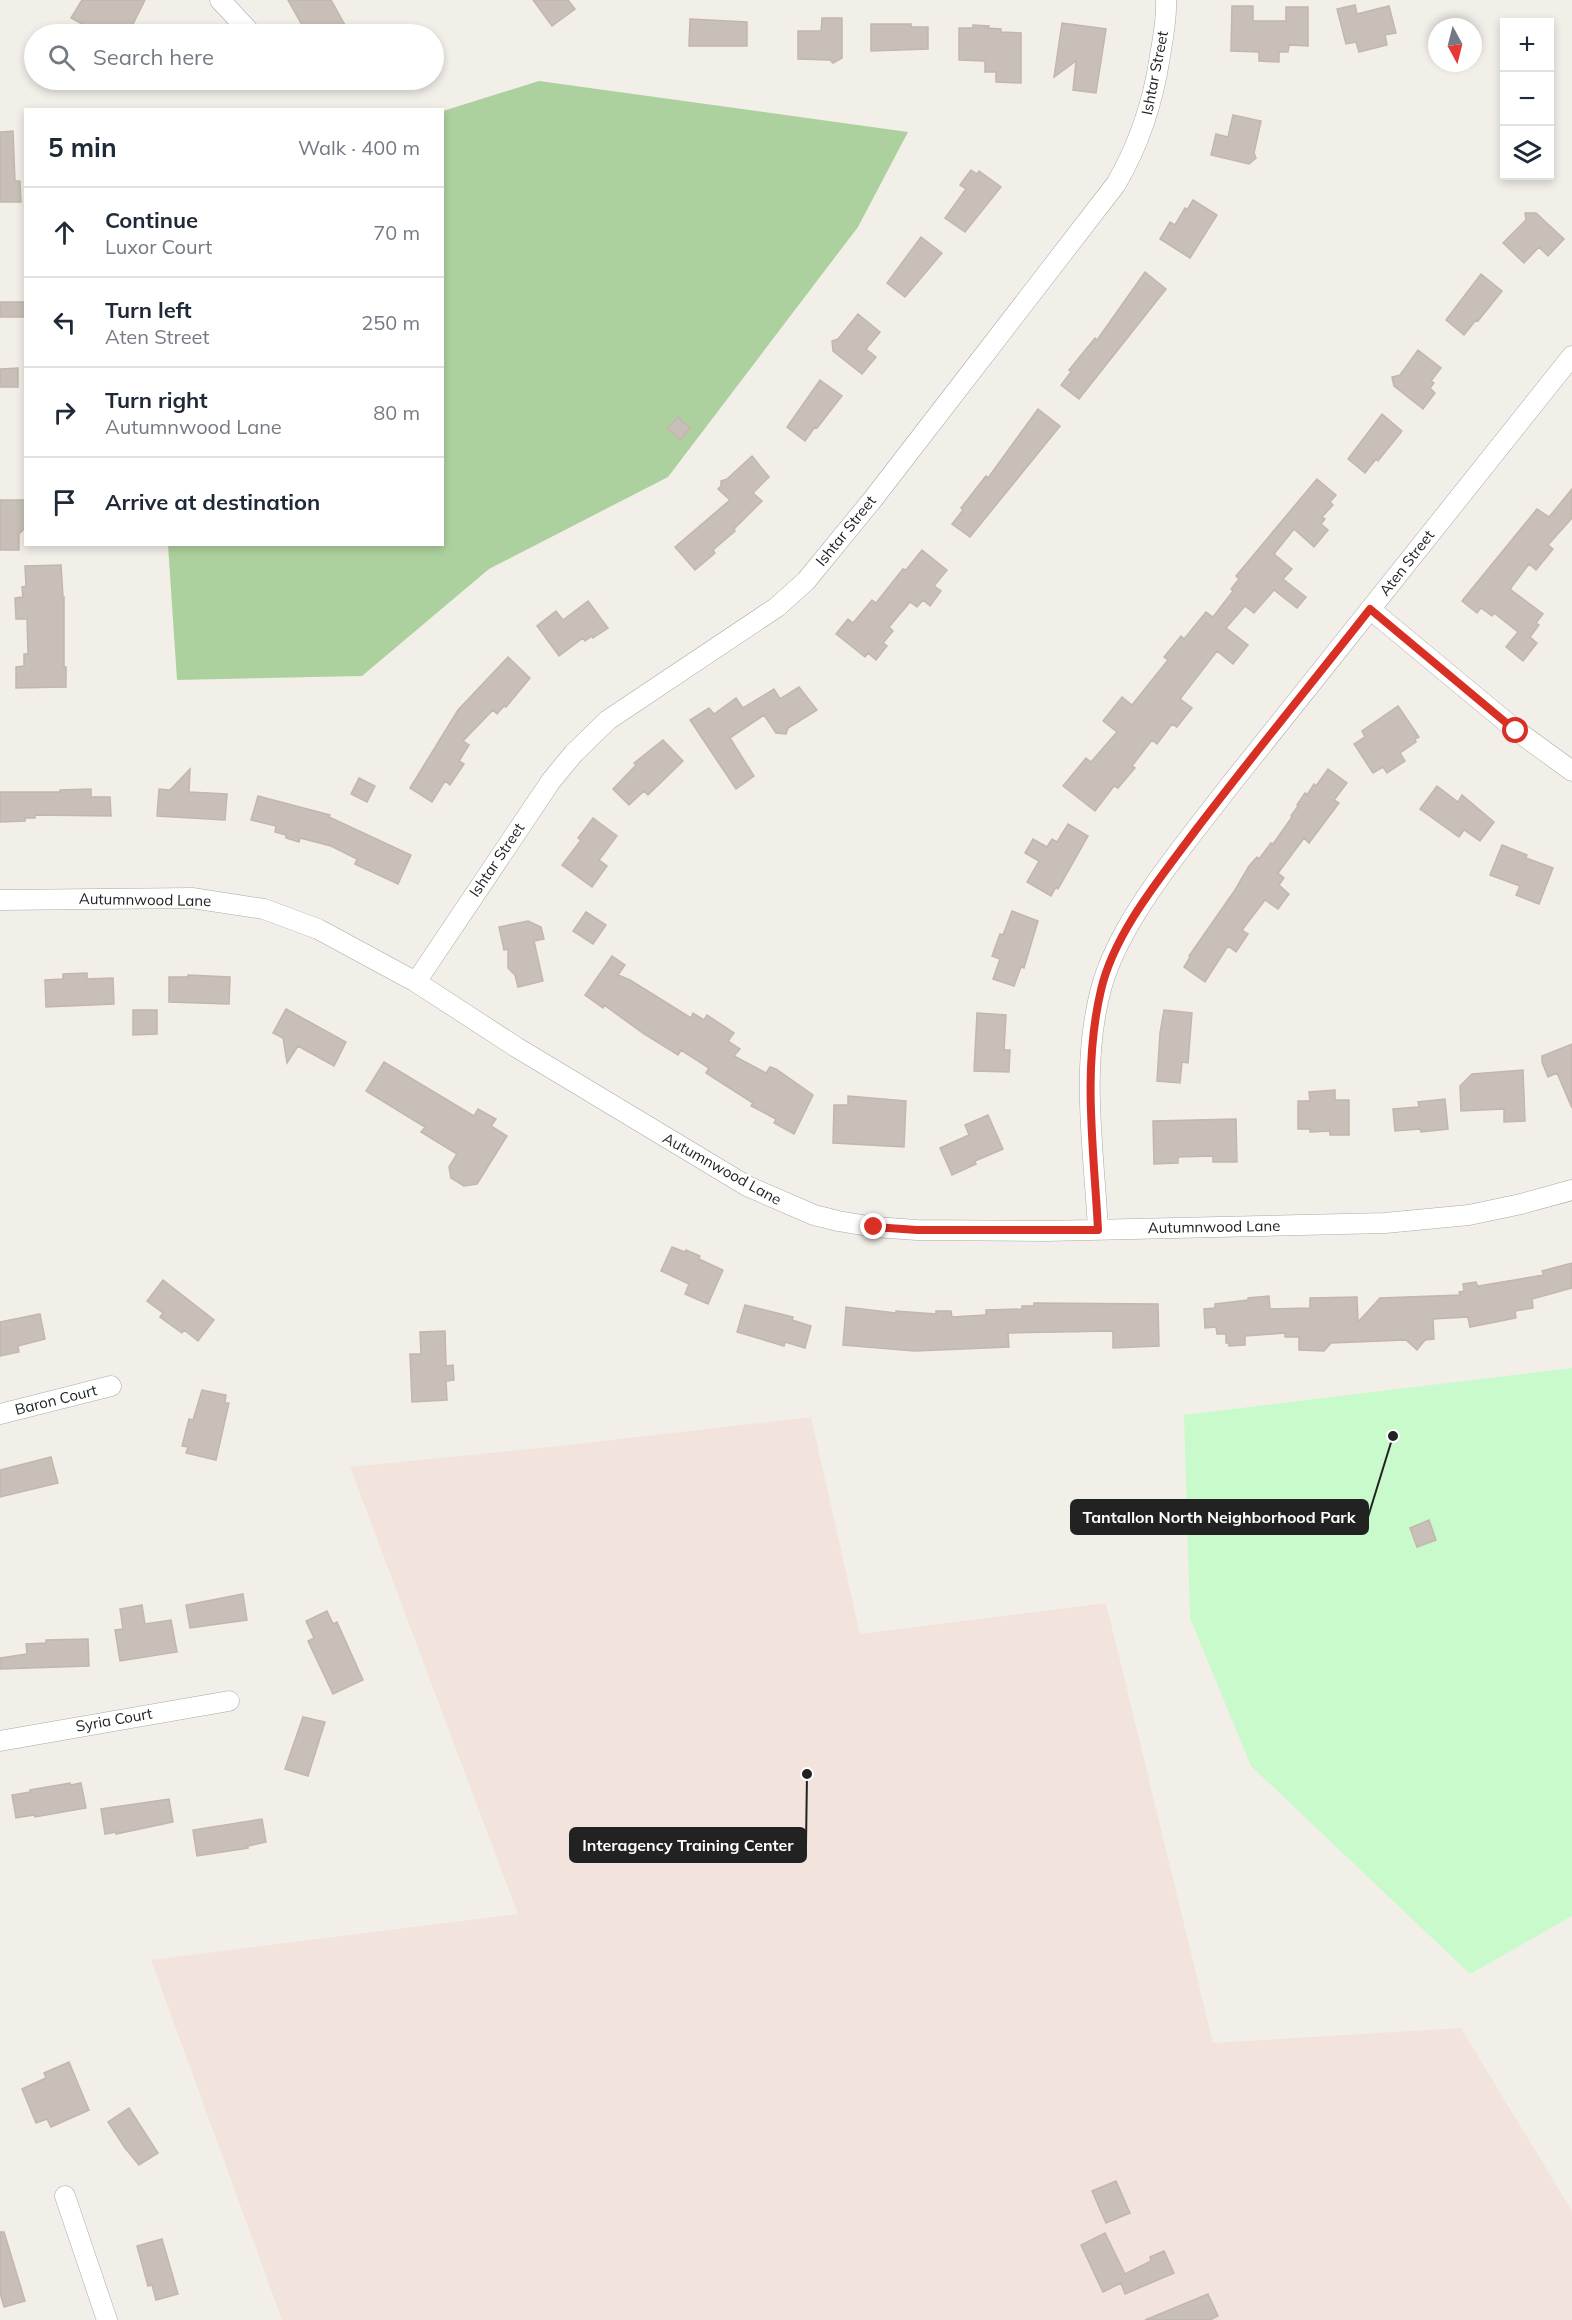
<!DOCTYPE html>
<html lang="en">
<head>
<meta charset="utf-8">
<style>
	:root { --surface:#fff; --page:#f2f2f3; --text:#1f2937; --muted:#747a83; --line:#e0e1e3 }
	body { margin:0; font-family:Mulish,sans-serif; background:var(--page); color:var(--text) }
	.controls { position:absolute; right:18px; top:18px; display:grid; overflow:hidden; border-radius:0px; box-shadow:0 3px 9px #0003 }
	.controls button { width:54px; height:54px; display:grid; place-items:center; padding:0; border:0; border-bottom:2px solid var(--line); background:var(--surface); color:var(--text); font:30px sans-serif }
	.compass { position:absolute; left:1428px; top:18px; width:54px; height:54px; border-radius:50%; background:var(--surface); box-shadow:0 3px 9px #0003; rotate:173deg }
	.stop { position:absolute; width:18px; height:18px; margin:-14px; border:4px solid #d93025; border-radius:50%; background:#fff }
	.stop.end { background:#d93025; border-color:#fff; box-shadow:0 2px 6px #0008 }
	.list { margin:0; padding:0; list-style:none }
	h2 { display:flex; justify-content:space-between; align-items:center; height:78px; margin:0; padding:0 24px; font-size:26px }
	h2 small { font-size:20px; font-weight:400; color:var(--muted) }
	.list li { display:grid; grid-template-columns:39px 1fr auto; gap:18px; align-items:center; box-sizing:border-box; height:90px; padding:0 24px; border-top:2px solid var(--line) }
	.list b { display:block; font-size:22px; white-space:nowrap }
	.list p { margin:0; font-size:20px; white-space:nowrap; color:var(--muted) }
	.list em { font-size:20px; font-style:normal; color:var(--muted) }
	.icon { flex:none; width:33px; height:33px; fill:none; stroke:currentColor; stroke-width:2; stroke-linecap:round; stroke-linejoin:round }
	.map { position:relative; flex:none; width:1572px; height:2320px; overflow:hidden }
	.search { position:absolute; background:var(--surface); box-shadow:0 3px 9px #0003; left:24px; top:24px; width:420px; height:66px; display:flex; align-items:center; gap:15px; box-sizing:border-box; padding:0 21px; border-radius:33px; color:var(--muted); font-size:22px }
	.panel { position:absolute; background:var(--surface); box-shadow:0 3px 9px #0003; left:24px; top:108px; width:420px; height:438px; border-radius:0px }
	.map>svg:first-child { display:block }
	.military { fill:#f3e3dd }
	.forest { fill:#add19e }
	.park { fill:#c8facc }
	.building { fill:#c7bfb8; stroke:#c4b6ab; stroke-width:1.5 }
	.lines { fill:none; stroke-linecap:round; stroke-linejoin:round }
	.minor-casing { stroke:#a9a9a9; stroke-width:21 }
	.minor { stroke:#fff; stroke-width:20 }
	.route { stroke:#d93025; stroke-width:8 }
	.labels { text-anchor:middle; stroke-width:4.5; stroke-linejoin:round; paint-order:stroke }
	.street-label { font-size:15px; fill:#222; stroke:#fff }
	.leader { fill:none; stroke:#222; stroke-width:2 }
	.callout-dot { fill:#222; stroke:#fff; stroke-width:2 }
	.callout { fill:#222; stroke:#222; stroke-width:2 }
	.callout-label { font-size:16px; text-anchor:middle; font-weight:bold; fill:#fff }
</style>
</head>
<body>
<div class="map">
<svg width="1572" height="2320" viewBox="0 0 1572 2320">
	<rect width="100%" height="100%" fill="#f2efe9"/>
	<!-- military -->
	<path class="military" d="M811,1417L860,1634L1106,1603L1213,2043L1461,2028L1572,2211V2320H282L151,1960L518,1914L350,1467L550,1447Z"/>
	<!-- forest -->
	<path class="forest" d="M539,81L908,132L858,227L668,477L489,569L362,676L177,680L168,545L442,544L443,111Z"/>
	<!-- park -->
	<path class="park" d="M1572,1368V1916L1470,1974L1251,1766L1190,1618L1184,1415Z"/>
	<!-- building -->
	<path class="building" d="M82,0H145L128,34H100L71,18Z
		M288,0H331L350,34H307Z
		M533,0H568L575,9L552,26Z
		M1355,5L1357,14L1389,6L1396,33L1385,35L1387,45L1359,52L1356,42L1346,44L1337,9Z
		M1232,6H1253V21H1286V7H1308V46L1289,45L1288,52H1279V62L1259,61V52L1231,51Z
		M822,18H842V58L833,63L830,60L798,59V31H821Z
		M690,19L747,22V46H689Z
		M1062,23L1106,29L1096,93L1073,90L1076,61L1054,77Z
		M871,24H911V27H928V49L871,51Z
		M973,25L989,26L988,28L1001,29V32L1021,33V83L996,82V72H985V61L959,60V28H973Z
		M1233,115L1261,121L1254,153L1256,158L1249,164L1211,155L1216,134L1228,137Z
		M13,131L15,181H20L21,202H0V132Z
		M971,170L977,174L979,171L1001,187L965,232L945,218L966,189L960,185Z
		M1193,200L1217,215L1190,258L1160,239L1170,222L1175,225L1185,208L1187,210Z
		M1525,213H1536L1564,239L1548,256L1539,247L1524,263L1503,243L1526,220Z
		M921,237L942,253L905,297L887,283Z
		M1145,272L1166,289L1079,399L1061,385L1071,372L1069,370L1095,338L1097,340Z
		M1481,274L1502,291L1478,321L1476,320L1464,335L1446,320Z
		M0,302H26V317H0Z
		M858,314L880,332L866,349L876,357L862,374L833,351L832,341L838,339Z
		M1418,350L1441,368L1431,381L1434,383L1430,388L1435,393L1423,409L1394,386L1392,377L1400,375Z
		M18,368V387H0V369Z
		M820,380L842,396L817,428L815,427L805,441L787,427Z
		M1038,409L1060,426L970,537L952,524L963,510L961,508L986,476L988,478Z
		M1382,414L1402,431L1378,461L1376,459L1365,473L1348,459Z
		M678,417L690,428L680,440L667,428Z
		M752,456L769,477L753,493L762,501L734,529L735,531L713,550L715,553L695,570L675,547L730,500L718,489L721,486V481L727,479Z
		M1317,479L1336,495L1330,502L1333,505L1322,517L1325,519L1321,524L1328,530L1314,547L1294,529L1274,554L1292,569L1283,579L1306,597L1297,608L1274,590L1254,613L1245,606L1226,628L1248,645L1233,664L1217,651L1180,699L1192,708L1177,727L1172,724L1157,744L1152,740L1132,766L1135,768L1118,788L1114,786L1095,811L1063,786L1086,758L1091,762L1117,732L1103,721L1122,697L1132,705L1168,660L1164,657L1181,636L1184,639L1206,612L1213,617L1233,591L1231,589L1239,579L1236,576Z
		M1572,489V518L1548,545L1553,549L1536,570L1529,564L1510,589L1543,614L1536,623L1539,625L1530,637L1537,643L1523,661L1506,647L1518,632L1494,613L1492,616L1481,608L1477,613L1462,601L1537,509L1549,517Z
		M0,500H26V527L19,534V550H0Z
		M922,550L947,570L934,586L941,591L930,606L923,600L917,607L910,602L889,627L893,631L883,643L887,646L876,660L868,653L865,657L836,634L848,619L853,623L872,600L876,603L903,569L906,570Z
		M61,565L63,597H64V667H66V687L16,688V667L24,666V654H28L27,619H16L15,598L23,597L22,587L26,586L25,566Z
		M588,601L608,628L593,638L592,636L585,641L583,638L559,656L537,626L556,611L563,620Z
		M508,657L530,678L506,707L504,706L497,714L493,710L463,741L469,745L459,761L464,764L450,785L445,781L432,802L410,788L458,710Z
		M799,687L817,710L788,728L786,734L776,733L764,715L730,738L754,776L736,789L690,720L709,708L714,714L736,698L743,708L774,689L780,699Z
		M1398,706L1419,737L1415,739L1416,742L1400,753L1405,761L1387,773L1383,767L1373,773L1354,744L1365,737L1362,731Z
		M663,740L683,761L648,795L644,791L629,805L613,789L636,765L634,763Z
		M190,769L189,792L227,794L225,820L157,816L159,789L170,790Z
		M1328,769L1347,783L1334,800L1339,803L1309,843L1304,838L1278,873L1284,878L1279,885L1289,894L1278,909L1265,900L1242,930L1248,934L1236,952L1228,946L1205,982L1184,967L1190,957L1189,956L1235,890L1249,866L1257,857L1259,859L1271,843L1273,844L1292,817L1291,816L1298,806L1297,805L1305,793L1307,795L1314,784L1316,786Z
		M359,778L375,786L367,802L351,794Z
		M1437,786L1458,802L1462,795L1494,822L1480,841L1464,830L1459,837L1420,809Z
		M91,789V797H110L111,816L35,815V818H25V821L0,822V792H60V790Z
		M258,796L330,815L329,817L411,855L398,884L355,864L357,859L331,846L300,838L299,842L286,838V835L275,832L276,826L251,820Z
		M593,818L617,836L599,860L607,866L592,887L562,865L581,840L578,838Z
		M1068,824L1088,836L1058,889L1056,887L1051,896L1027,882L1039,861L1025,853L1033,839L1047,847L1052,839L1057,842Z
		M1502,845L1527,855L1526,858L1553,868L1539,904L1516,895L1520,886L1490,875Z
		M1012,911L1038,921L1024,968L1021,967L1014,986L993,979L1000,959L992,956L1000,934L1003,935Z
		M586,912L606,925L593,944L573,931Z
		M528,921L541,927L544,939L534,941L543,981L518,987L515,975L508,968V949L504,950L499,927Z
		M612,956L625,965L618,975L630,980L691,1018L693,1013L704,1020L707,1015L734,1033L728,1041L740,1049L734,1056L766,1073L770,1067L776,1069L813,1095L794,1134L774,1123L776,1119L751,1106L753,1103L706,1073L709,1068L681,1050L678,1055L644,1034L604,1005L603,1008L585,995Z
		M87,973V979L113,978L114,1004L46,1007L45,980L63,979V974Z
		M188,975L230,977L229,1004L169,1002V977H188Z
		M286,1009L346,1042L334,1066L298,1046L287,1063L283,1038L273,1033Z
		M133,1010H157V1034L133,1035Z
		M1164,1010L1192,1013L1188,1063L1182,1062L1180,1083L1157,1081L1160,1033Z
		M977,1013L1006,1015L1004,1050H1010L1009,1072L974,1071Z
		M1572,1044V1108L1557,1073L1548,1077L1542,1062V1056Z
		M384,1062L474,1116L478,1109L496,1119L491,1126L507,1136L477,1184L464,1186L451,1178L449,1167L457,1154L421,1132L425,1127L366,1091Z
		M1523,1070L1525,1121L1504,1122V1109L1461,1111L1460,1086L1472,1074Z
		M1335,1090V1100H1349V1135H1330V1131L1310,1132V1129H1298V1101H1310L1309,1092Z
		M848,1096L906,1101L904,1147L833,1143L834,1105H848Z
		M1445,1099L1448,1129L1421,1132L1420,1129L1395,1131L1393,1109L1419,1107L1418,1102Z
		M988,1115L1003,1149L975,1161L976,1164L952,1175L940,1148L969,1135L965,1125Z
		M1236,1119L1237,1162H1213V1156L1178,1157V1163L1154,1164L1153,1121Z
		M672,1247L685,1252L686,1250L700,1256L699,1259L723,1270L708,1304L685,1294L689,1284L661,1271Z
		M1572,1263V1288L1532,1299L1533,1308L1515,1311L1516,1318L1470,1327L1468,1317L1433,1319L1434,1339L1425,1340L1417,1350L1406,1340L1331,1343L1324,1351L1299,1350V1337H1285V1333L1245,1336V1345L1229,1346V1343H1226V1334H1217L1216,1327L1205,1328L1204,1309L1215,1308V1304L1248,1300V1298L1269,1296L1270,1309L1310,1308V1298L1357,1297L1358,1322L1380,1298L1460,1295L1459,1292L1464,1291L1463,1284L1476,1282L1479,1289L1478,1286L1544,1275L1542,1271Z
		M163,1280L214,1320L198,1341L184,1330L182,1333L160,1317L163,1313L147,1301Z
		M1034,1303L1158,1304L1159,1346L1113,1348V1331L1008,1333L1009,1347L915,1351L843,1345L846,1307L896,1313V1311L936,1314V1311H951L952,1317L986,1315V1310L1022,1309V1306H1034Z
		M745,1305L793,1317L792,1320L811,1326L805,1348L785,1342L784,1346L737,1332Z
		M40,1314L45,1339L18,1346L19,1352L0,1356V1322Z
		M445,1331L446,1366L453,1365L454,1380L446,1381L447,1400L412,1402L410,1354H421L420,1332Z
		M202,1390L226,1395L225,1403H229L216,1460L186,1453L188,1447L182,1446L189,1419L193,1420Z
		M51,1457L58,1483L0,1497V1470Z
		M1429,1520L1436,1540L1417,1547L1410,1528Z
		M243,1594L247,1620L190,1628L186,1605Z
		M142,1605L145,1624L171,1620L177,1652L120,1661L115,1630L123,1629L120,1609Z
		M327,1611L333,1624L337,1622L363,1680L333,1694L308,1641L314,1638L306,1621Z
		M88,1639L89,1666L0,1669V1658L27,1654L26,1644L46,1643V1640Z
		M303,1717L325,1722L308,1776L285,1769Z
		M70,1783L71,1785L81,1783L86,1808L35,1817L34,1815L16,1818L12,1795L30,1792V1790Z
		M169,1799L173,1822L116,1834V1832L105,1834L101,1809Z
		M262,1819L266,1842L248,1846V1848L197,1856L193,1830Z
		M69,2062L89,2110L51,2127L47,2119L36,2123L22,2089L46,2078L44,2073Z
		M129,2108L158,2153L139,2165L125,2148L108,2122Z
		M1116,2181L1130,2213L1106,2223L1092,2191Z
		M0,2232H4L25,2301L4,2307L0,2293Z
		M1105,2233L1125,2274L1151,2261L1150,2257L1164,2251L1174,2273L1125,2294L1121,2283L1103,2292L1081,2245Z
		M162,2239L178,2294L156,2300L152,2285L148,2286L137,2246Z
		M1208,2294L1218,2316L1210,2320H1145Z"/>
	<g class="lines">
		<!-- minor casing -->
		<g class="minor-casing">
			<path id="minor" d="M220,0L248,30L249,34
				M1370,609L1517,731L1572,771
				M0,900L192,898L264,909L318,929L416,982L516,1047L747,1186L814,1215L838,1221L874,1227L917,1230L1046,1231L1385,1223L1469,1215L1521,1204L1572,1190
				M416,982L551,781L574,753L608,720L777,607L806,581L873,499L1116,184C1140,143 1153,103 1160,56C1163,38 1167,19 1166,0
				M1098,1230C1094,1150 1080,1068 1101,989C1119,920 1184,846 1227,789L1572,356
				M0,1414L111,1386
				M0,1741L229,1701
				M65,2196L107,2320"/>
		</g>
		<!-- minor -->
		<use href="#minor" class="minor"/>
	</g>
	<g class="lines">
		<!-- route -->
		<path class="route" d="M874,1227L917,1230H1098C1094,1150 1082,1070 1101,990C1114,933 1161,877 1195,831C1252,756 1312,683 1370,609L1516,731"/>
	</g>
	<g class="labels">
		<!-- street labels -->
		<g class="street-label">
			<text transform="translate(1155 73) rotate(-79)" y="5">Ishtar Street</text>
			<text transform="translate(846 531) rotate(-51)" y="5">Ishtar Street</text>
			<text transform="translate(1407 563) rotate(-52)" y="5">Aten Street</text>
			<text transform="translate(497 860) rotate(-56)" y="5">Ishtar Street</text>
			<text transform="translate(145 900) rotate(1)" y="5">Autumnwood Lane</text>
			<text transform="translate(722 1169) rotate(29)" y="5">Autumnwood Lane</text>
			<text transform="translate(1214 1227) rotate(-1)" y="5">Autumnwood Lane</text>
			<text transform="translate(56 1400) rotate(-14)" y="5">Baron Court</text>
			<text transform="translate(114 1720) rotate(-10)" y="5">Syria Court</text>
		</g>
	</g>
	<!-- callouts -->
	<path class="leader" d="M1393 1436L1368 1517M807 1774L806 1845"/>
	<g class="callout-dot">
		<circle cx="1393" cy="1436" r="6"/>
		<circle cx="807" cy="1774" r="6"/>
	</g>
	<g class="callout">
		<rect x="1071" y="1500" width="297" height="34" rx="6"/>
		<rect x="570" y="1828" width="236" height="34" rx="6"/>
	</g>
	<g class="callout-label">
		<text x="1219" y="1523">Tantallon North Neighborhood Park</text>
		<text x="688" y="1851">Interagency Training Center</text>
	</g>
</svg>
<div class="controls">
<button>+</button>
<button>−</button>
<button><svg class="icon" aria-label="layers" viewBox="0 0 24 24"><path d="M12 4l9 5-9 5-9-5zM3 14l9 5 9-5"/></svg></button>
</div>
<svg class="compass" viewBox="-18 -18 36 36"><path d="M0-13l5 13h-10z" fill="#e53935"/><path d="M0 13l5-13h-10z" fill="#747a83"/></svg>
<div class="stop" style="left:1516px;top:731px"></div>
<div class="stop end" style="left:874px;top:1227px"></div>
<div class="search"><svg class="icon" aria-label="search" viewBox="0 0 24 24"><circle cx="10" cy="10" r="6"/><path d="M15 15l6 6"/></svg>Search here</div>
<section class="panel">
<h2>5 min<small>Walk · 400 m</small></h2>
<ul class="list">
<li><svg class="icon" aria-label="ahead" viewBox="0 0 24 24"><path d="M12 20V5M6 11l6-6 6 6"/></svg><div><b>Continue</b><p>Luxor Court</p></div><em>70 m</em></li>
<li><svg class="icon" aria-label="left" viewBox="0 0 24 24"><path d="M17 20v-9H6M10 6l-5 5 5 5"/></svg><div><b>Turn left</b><p>Aten Street</p></div><em>250 m</em></li>
<li><svg class="icon" aria-label="right" viewBox="0 0 24 24"><path d="M7 20v-9h11M14 6l5 5-5 5"/></svg><div><b>Turn right</b><p>Autumnwood Lane</p></div><em>80 m</em></li>
<li><svg class="icon" aria-label="arrive" viewBox="0 0 24 24"><path d="M6 21V4h12l-3 4 3 4H6"/></svg><div><b>Arrive at destination</b></div></li>
</ul>
</section>
</div>
</body>
</html>
